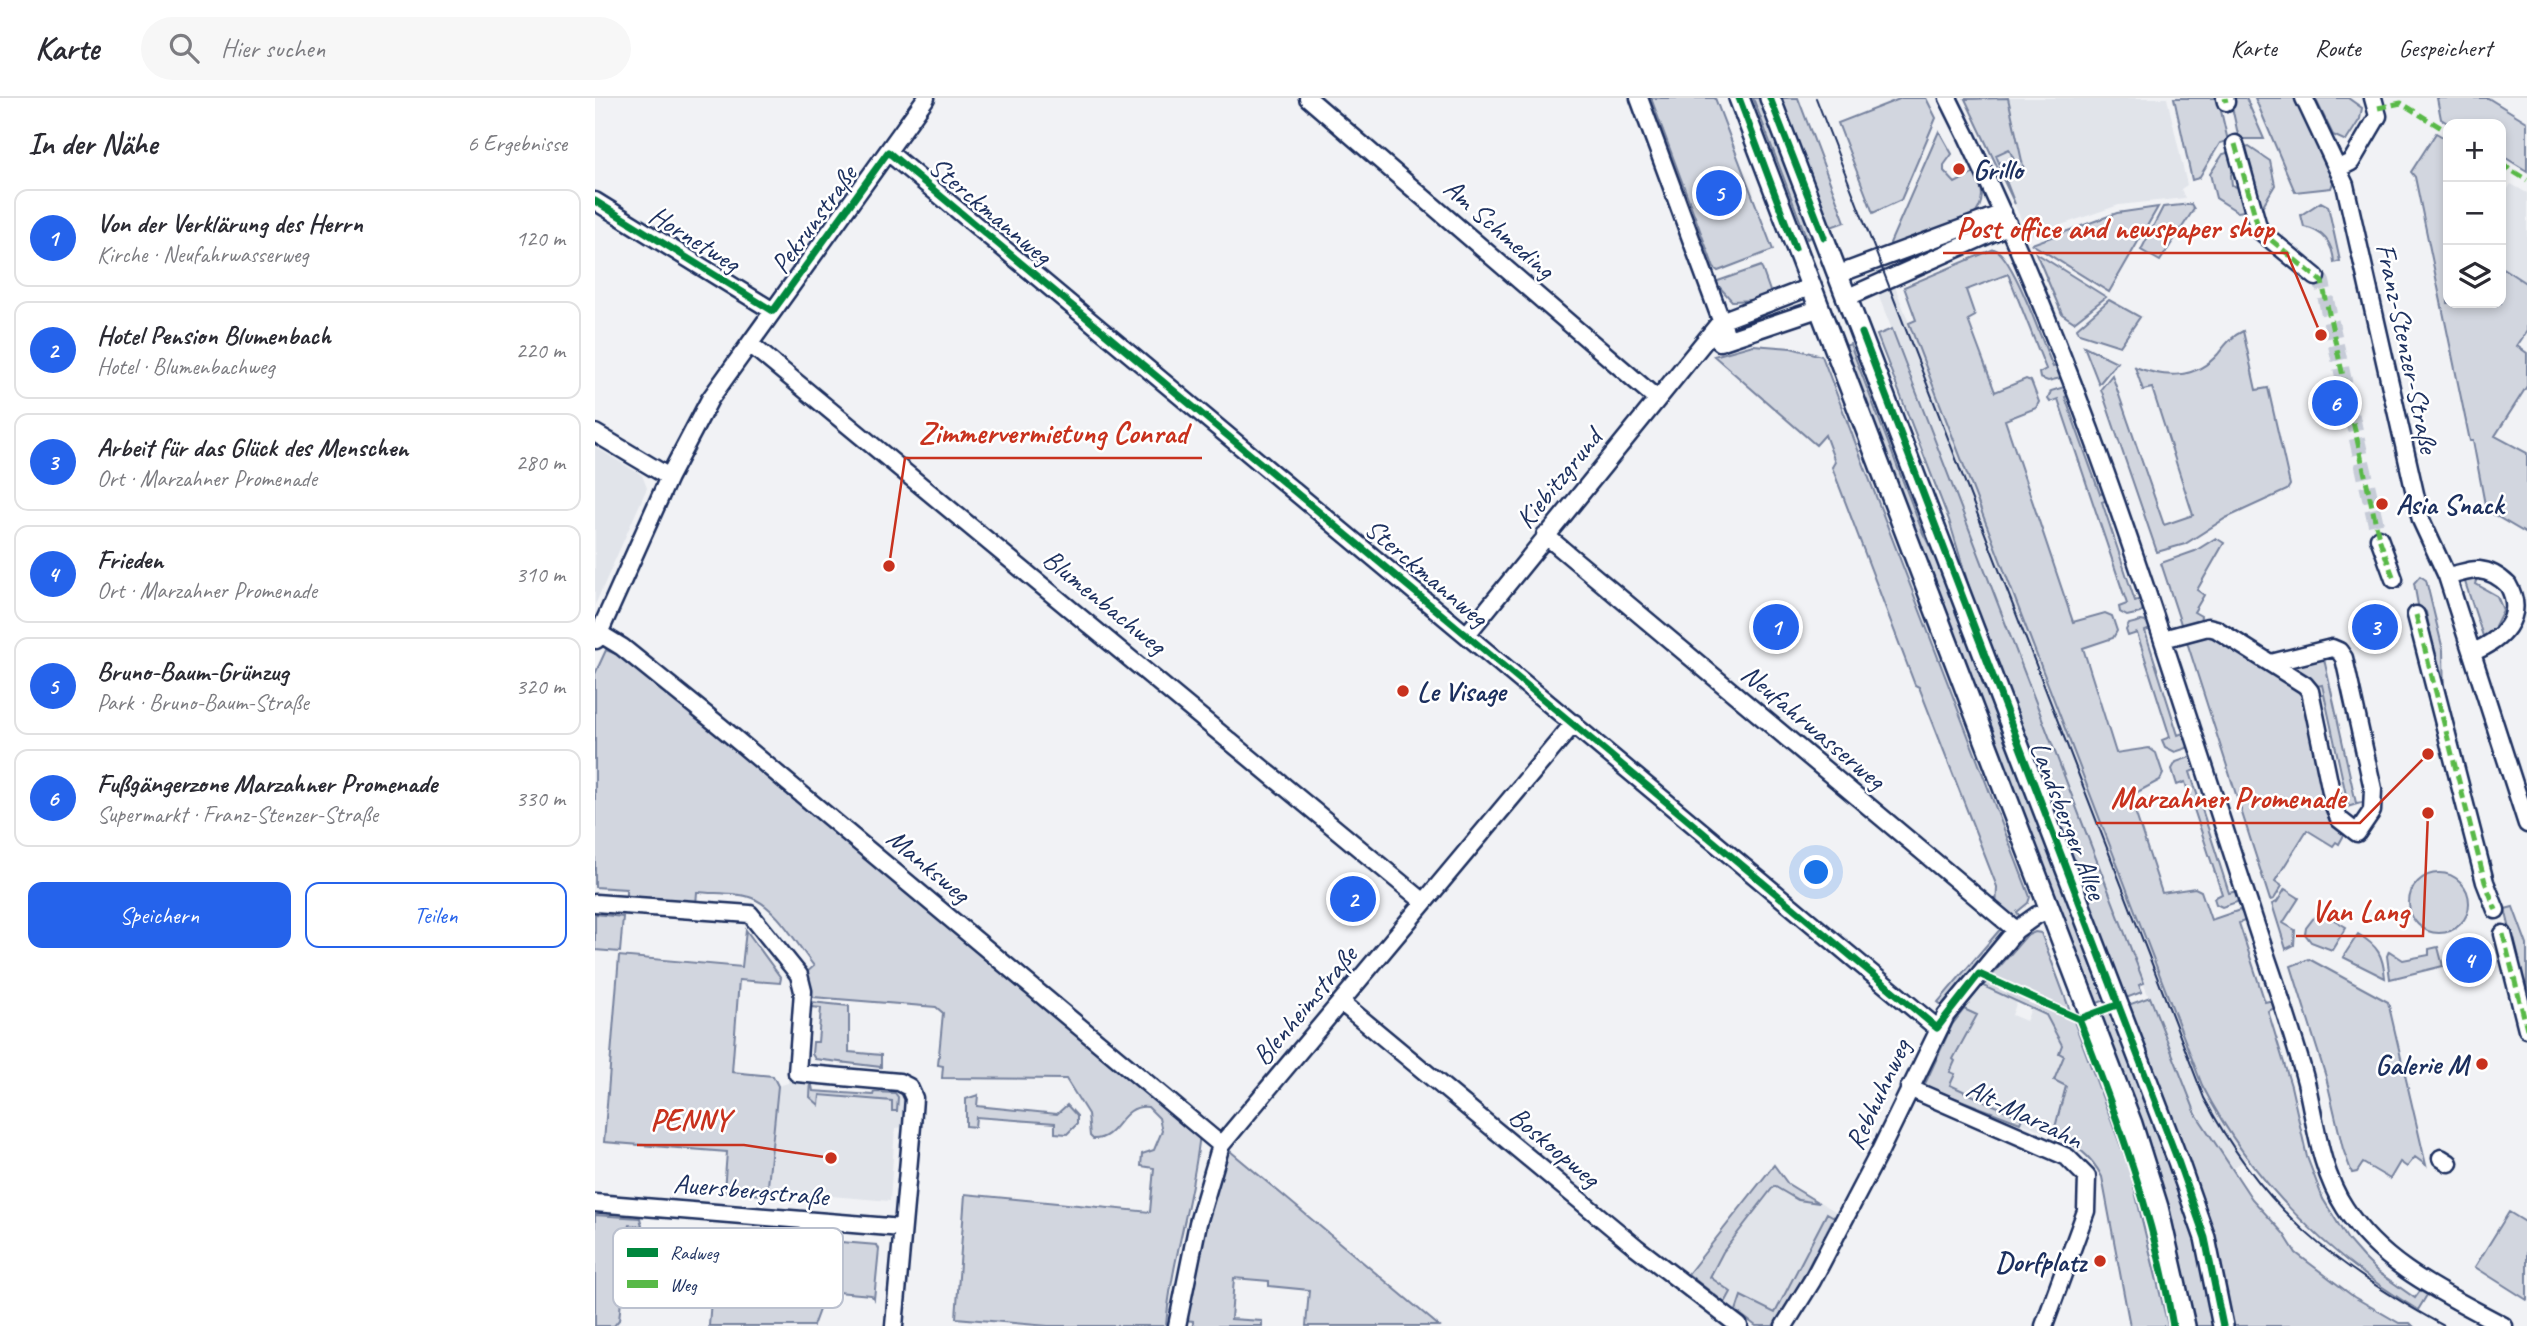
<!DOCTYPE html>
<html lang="de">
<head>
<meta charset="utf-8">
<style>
	:root { --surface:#fff; --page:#f7f7f7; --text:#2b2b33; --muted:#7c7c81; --line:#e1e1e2; --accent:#2563eb }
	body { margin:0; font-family:Caveat,sans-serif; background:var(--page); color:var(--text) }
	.controls { position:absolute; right:21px; top:21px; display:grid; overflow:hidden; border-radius:14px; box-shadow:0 4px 10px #0003 }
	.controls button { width:63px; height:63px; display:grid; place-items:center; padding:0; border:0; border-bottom:2px solid var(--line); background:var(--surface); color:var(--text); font:35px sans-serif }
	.you { position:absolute; left:1222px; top:775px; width:24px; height:24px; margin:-18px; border:5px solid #fff; border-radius:50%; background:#1a73e8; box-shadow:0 0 0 10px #1a73e833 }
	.badge { display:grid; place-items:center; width:46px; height:46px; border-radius:50%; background:var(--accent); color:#fff; font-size:23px; font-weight:700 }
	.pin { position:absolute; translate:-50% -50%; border:4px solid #fff; box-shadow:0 2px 7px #0006 }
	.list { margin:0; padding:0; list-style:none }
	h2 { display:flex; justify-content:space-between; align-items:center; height:91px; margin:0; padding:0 28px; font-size:30px }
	h2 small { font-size:23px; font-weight:400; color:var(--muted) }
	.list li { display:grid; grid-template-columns:46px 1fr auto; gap:21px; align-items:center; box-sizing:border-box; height:98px; margin:0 14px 14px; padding:0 14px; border:2px solid var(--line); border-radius:14px }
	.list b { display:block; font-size:26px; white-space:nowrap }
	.list p { margin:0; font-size:23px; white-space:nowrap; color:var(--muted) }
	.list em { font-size:23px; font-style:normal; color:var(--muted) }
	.actions { display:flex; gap:14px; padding:21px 28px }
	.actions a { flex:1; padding:16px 0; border:2px solid var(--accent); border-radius:14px; text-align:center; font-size:24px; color:var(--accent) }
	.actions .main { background:var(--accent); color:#fff }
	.icon { flex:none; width:38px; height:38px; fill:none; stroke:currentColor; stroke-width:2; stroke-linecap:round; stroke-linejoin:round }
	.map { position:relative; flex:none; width:1932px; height:1228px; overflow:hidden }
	header { display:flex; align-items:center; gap:42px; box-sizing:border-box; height:98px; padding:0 35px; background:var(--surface); border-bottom:2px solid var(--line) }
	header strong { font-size:33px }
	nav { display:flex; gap:38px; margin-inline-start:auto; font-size:24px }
	.search { width:490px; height:63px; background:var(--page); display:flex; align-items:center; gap:18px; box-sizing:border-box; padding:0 24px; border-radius:38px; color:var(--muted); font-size:26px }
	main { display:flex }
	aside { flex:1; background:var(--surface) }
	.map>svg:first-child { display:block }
	.built { fill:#e1e4ea }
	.green { fill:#d2d6df; stroke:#76829e; stroke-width:2 }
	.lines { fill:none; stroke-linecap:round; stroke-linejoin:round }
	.minor-tunnel { stroke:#c6cbd7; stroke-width:16; stroke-dasharray:16 8; stroke-linecap:butt }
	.minor-casing { stroke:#1b2f5e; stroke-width:21 }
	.major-casing { stroke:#1b2f5e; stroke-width:24 }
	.minor { stroke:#fff; stroke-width:16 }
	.major { stroke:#fff; stroke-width:19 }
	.tram { stroke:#1b2f5e; stroke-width:2 }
	.quiet { stroke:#58b947; stroke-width:5; stroke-dasharray:10 5; stroke-linecap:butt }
	.cycleway-casing { stroke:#fff; stroke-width:11 }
	.cycleway { stroke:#00873e; stroke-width:7 }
	.poi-dot { fill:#c8321e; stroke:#fff; stroke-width:2.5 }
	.labels { text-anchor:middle; stroke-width:5; stroke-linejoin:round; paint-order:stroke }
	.poi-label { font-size:28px; font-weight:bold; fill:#1b2f5e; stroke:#fff; text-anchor:start }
	.street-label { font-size:28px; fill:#1b2f5e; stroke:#fff }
	.key { fill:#fff; stroke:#bbc1cf; stroke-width:2 }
	.key-label { font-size:19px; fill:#1b2f5e }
	.leader { fill:none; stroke:#c8321e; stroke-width:2.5 }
	.callout-dot { fill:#c8321e; stroke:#fff; stroke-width:2.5 }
	.callout-label { font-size:30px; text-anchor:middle; font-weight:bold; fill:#c8321e; stroke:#fff; stroke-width:5; stroke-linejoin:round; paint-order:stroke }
</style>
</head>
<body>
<header>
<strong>Karte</strong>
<div class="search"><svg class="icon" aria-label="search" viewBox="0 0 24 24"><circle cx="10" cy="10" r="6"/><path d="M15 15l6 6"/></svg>Hier suchen</div>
<nav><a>Karte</a><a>Route</a><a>Gespeichert</a></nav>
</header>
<main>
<aside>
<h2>In der Nähe<small>6 Ergebnisse</small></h2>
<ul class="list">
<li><span class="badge">1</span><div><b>Von der Verklärung des Herrn</b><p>Kirche · Neufahrwasserweg</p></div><em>120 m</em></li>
<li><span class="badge">2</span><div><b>Hotel Pension Blumenbach</b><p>Hotel · Blumenbachweg</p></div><em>220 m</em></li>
<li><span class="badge">3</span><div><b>Arbeit für das Glück des Menschen</b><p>Ort · Marzahner Promenade</p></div><em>280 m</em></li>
<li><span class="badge">4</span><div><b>Frieden</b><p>Ort · Marzahner Promenade</p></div><em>310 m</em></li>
<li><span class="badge">5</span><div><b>Bruno-Baum-Grünzug</b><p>Park · Bruno-Baum-Straße</p></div><em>320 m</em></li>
<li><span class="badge">6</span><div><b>Fußgängerzone Marzahner Promenade</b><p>Supermarkt · Franz-Stenzer-Straße</p></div><em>330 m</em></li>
</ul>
<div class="actions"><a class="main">Speichern</a><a>Teilen</a></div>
</aside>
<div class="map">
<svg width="1932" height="1228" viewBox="0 0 1932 1228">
	<rect width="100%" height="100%" fill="#f1f2f5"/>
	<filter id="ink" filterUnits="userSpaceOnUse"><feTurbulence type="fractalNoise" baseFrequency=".0143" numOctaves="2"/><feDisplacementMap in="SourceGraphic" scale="14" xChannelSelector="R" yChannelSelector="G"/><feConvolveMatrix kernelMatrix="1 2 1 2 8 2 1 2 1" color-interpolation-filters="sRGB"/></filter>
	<g filter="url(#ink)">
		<!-- built -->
		<path class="built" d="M1369,0H1572L1592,87L1586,91L1590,100L1524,107L1434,138Z
			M1916,86L1932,95V186L1906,169V101Z
			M1299,186L1607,987L1651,1061L1635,1072L1590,993L1292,219L1282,194Z
			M0,349L47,377L52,390L0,507Z
			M1388,888L1422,904L1417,917L1431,923L1436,911L1451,917L1467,947L1472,988L1458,1037L1329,988L1360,920Z
			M194,980L218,982V993L278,997L280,988L299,989L308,993L309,1029L300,1030L295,1103L177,1093L174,1089L183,988L193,985Z
			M1179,1067L1193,1086L1242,1114L1204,1187L1178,1228H1161L1093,1176Z"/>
		<!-- green -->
		<path class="green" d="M1056,0H1120L1178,152L1123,173L1119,170Z
			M1158,0H1167L1219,138L1212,141Z
			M1184,0H1203L1250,124L1233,130Z
			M1307,0H1331L1341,20L1306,102L1278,115L1243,25Z
			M1413,0L1429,72L1424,73L1414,51L1401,57L1420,106L1370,1Z
			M1579,0H1623L1633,43L1625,45L1604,80L1597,82Z
			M1635,0H1651L1669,41H1644Z
			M1660,0H1702L1739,82L1736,90L1700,94Z
			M1720,0H1753L1767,10L1765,21L1751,43L1738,37Z
			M1842,0H1893L1932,24V73L1906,57V26H1854L1846,21Z
			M1344,33L1357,56L1349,67V73L1360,85L1381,74C1389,91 1390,106 1377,120L1297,150L1295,145Z
			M1841,35L1853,42V205H1906V169L1932,186V233L1922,248L1932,255V288L1900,338L1932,355V436L1891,412L1878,343H1875L1820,79L1816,74Z
			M1654,49L1675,63L1680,87L1667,109L1660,111L1655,88L1659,82L1657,72L1651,68L1646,51Z
			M1636,54L1639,70L1636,77L1637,87L1644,90L1649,113L1643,114L1621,100L1615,76L1628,56Z
			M1726,104L1733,108L1745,163L1739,165C1738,145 1729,133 1709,129L1706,117Z
			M1596,106L1599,111L1565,163L1546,152L1568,109Z
			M1563,109L1514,194L1437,146L1522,115Z
			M1399,151C1417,155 1448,246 1458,269L1466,267V280L1453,283L1445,280L1444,275L1451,271L1413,176L1371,192L1380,218L1373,222L1400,294L1431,281L1436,283L1444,304L1441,310L1410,322L1478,524L1510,515L1517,518L1522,533L1518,540L1488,550L1521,655L1554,650L1561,655L1568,676L1565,682L1535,698L1567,795L1600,790L1606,793L1616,822L1645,812L1652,822L1644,825L1670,904L1678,902L1680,910L1673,913L1696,988L1712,1059L1728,1101L1753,1142L1768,1159L1783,1174L1820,1200L1825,1193L1832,1197L1823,1212C1730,1156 1657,1084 1607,987L1314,225L1321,222L1309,189Z
			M1441,155L1511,199L1479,224L1467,216Z
			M1166,168L1176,196L1162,202L1137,203L1120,184Z
			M1514,202L1545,219L1525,248L1484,235L1482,230Z
			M1297,231L1549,885L1544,887L1547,894L1531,900L1377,499L1354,422L1282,237Z
			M1648,233L1661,292L1673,290L1695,387L1692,392L1631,420L1590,446L1562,454L1506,291L1517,277L1569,427L1598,417L1557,290L1548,292L1540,269C1570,280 1600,282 1623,256C1631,246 1637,238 1648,233Z
			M1255,246L1328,435L1355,488L1513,901L1500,906L1248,249Z
			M1158,247L1196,250L1227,258L1435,799L1433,805L1422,814L1425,819L1420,822L1401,813L1402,789L1324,589L1320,587L1237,369L1240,364L1230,337L1221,347L1119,258Z
			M1489,248L1522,264L1504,286Z
			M1469,289L1477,296L1470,299L1505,396L1513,394L1516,401L1507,404L1540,503L1548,500L1551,508L1545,515L1532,518L1525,514L1524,509L1532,506L1463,301L1455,304L1453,301L1456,293Z
			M1621,440L1629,445L1602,492L1609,497L1599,514L1606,518L1605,523L1587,529L1566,465L1600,453Z
			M1884,477L1881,486L1902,498L1908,512L1900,528L1906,536L1893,544L1888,538L1869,481Z
			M1825,478L1831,482L1848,552L1849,602L1831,514L1823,507L1819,485Z
			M1546,523L1557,525L1558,530L1550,533L1583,637L1591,634L1595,644L1592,650L1580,654L1570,649L1567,642L1575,639L1542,535L1533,538L1531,532L1534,526Z
			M1610,539H1619L1706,594L1737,728L1749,737L1744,746L1741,744L1738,748L1712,732L1680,783L1687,788L1679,801L1675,802L1592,544Z
			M11,552L26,558L605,1035C599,1100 576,1163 571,1228H453L361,1220L370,1096L555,1114L559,1070L546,1068L547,1056L559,1052L567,1033L564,1020L553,1009C524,1006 524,1042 498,1041L495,1038L493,1016L471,981L347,980L348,968L343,967L348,915L341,909L218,899L211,875L219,868C202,847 183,810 157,800C141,794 119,796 102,794L101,807L31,800V791L0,789V576Z
			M1737,557L1729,561L1761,705L1769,704L1749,710L1745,708L1753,706L1727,587L1718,589L1693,567Z
			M1595,659L1601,663L1602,671L1595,674L1634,795L1642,793L1644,799L1642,804L1627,809L1621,806L1619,800L1627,796L1590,684L1582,687L1577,671L1581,664Z
			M1814 805a30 30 0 1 1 60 0a30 30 0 1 1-60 0Z
			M1690,791L1704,800L1688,825L1700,832L1699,847L1691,851L1677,806L1682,804Z
			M1918,809L1932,847V899L1910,811Z
			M1724,813L1751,829L1737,852L1716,844L1710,836L1711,830Z
			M0,816L28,819L25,854L0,852Z
			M1407,829L1409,835L1348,908L1343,904Z
			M151,832L186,880L185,885L144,882L137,974L178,978L183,988L173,1088L177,1093L167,1092L166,1097L129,1093L132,1054L9,1044L24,858L147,869Z
			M1440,834L1446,835L1535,1073L1573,1228H1535L1507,1079C1496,1057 1480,1046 1458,1037L1471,988L1459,982L1469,958L1464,955L1467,947L1451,917L1388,888L1431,838Z
			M1763,836C1783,848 1788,857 1790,880L1748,859Z
			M1843,849L1848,868L1795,881L1792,858L1794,853L1808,862L1834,857V851Z
			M1714,861L1793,904L1831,1067L1820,1059L1812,1069L1805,1064L1795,1081L1768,1065L1762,1074L1757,1075L1748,1051L1731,979L1696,868Z
			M1555,899L1601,1016L1657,1101L1689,1136L1701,1155L1759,1199L1804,1225H1815L1818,1228H1638L1616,1129L1533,907Z
			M216,904L254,908V954L286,957V969L220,961L217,956L218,944H223L226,910L216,909Z
			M1369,911L1382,917L1358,961L1360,963L1355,974L1360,976L1355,987L1427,1020L1425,1025L1329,988L1357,927Z
			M1518,913L1597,1125L1622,1228H1598L1578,1132L1505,918Z
			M216,982L218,993L278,997L279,994L300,995L303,999L302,1013H297V1003L225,997L224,1007L215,999Z
			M383,997L382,1008L462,1016L472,1007L482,1018V1026L472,1036L460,1035V1025L381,1019L380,1029L371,1028V1001Z
			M635,1053L844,1228H711L714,1192L674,1188V1183L639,1180L636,1221L667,1223V1228H598V1223L590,1222L623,1069Z
			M1179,1067L1193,1086L1224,1105L1203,1102L1179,1088L1128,1154L1115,1179L1136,1194L1130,1205L1093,1176Z
			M1914,1114L1932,1125V1202L1880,1169Z
			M1232,1115L1239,1119L1204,1187L1178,1228H1161L1141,1213L1146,1198L1180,1215Z
			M0,1117L45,1120L47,1128L34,1127L24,1222L19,1228H0Z
			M246,1144L282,1147L284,1151L279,1201L276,1197L231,1193L218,1228H114L118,1175L242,1186Z"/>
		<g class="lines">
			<!-- minor-tunnel -->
			<path class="minor-tunnel" d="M1721,179L1727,184L1784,440"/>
			<!-- minor casing -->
			<g class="minor-casing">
				<path id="minor" d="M713,0L1062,301
					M1044,0L1133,241
					M1353,0C1484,259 1565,537 1656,812C1674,869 1696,927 1711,984C1721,1027 1725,1072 1750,1110C1787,1168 1850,1196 1909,1228
					M1630,0L1631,4
					M1709,0L1750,87L1826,422L1852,478L1932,726
					M1640,46L1664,132L1721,179
					M293,54L1342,930
					M1744,70L1756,64L1783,18L1778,0
					M0,103L178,213
					M1244,176L1408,115
					M1253,199L1404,132L1413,125
					M1125,244L1223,211
					M155,246L829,804
					M0,335L74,379
					M950,437L1421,832
					M1784,440L1799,481
					M1852,478C1862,477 1875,471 1884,472C1895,473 1906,480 1913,487C1932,520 1905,543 1878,554
					M1821,517L1890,784L1901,812
					M4,535L27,549L125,628L626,1047
					M873,535L1126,223L1215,189
					M1568,541L1613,529L1621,531L1710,587L1715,593L1739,708L1744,721L1762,735L1777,713L1778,691L1749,560L1744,553L1737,550L1676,565
					M1,542L74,379L115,301L331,0
					M0,805L155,816L204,877L208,893L202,975L304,984L314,989L319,1000L317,1028L299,1228
					M1908,836L1932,931
					M746,904L1041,1149L1144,1228
					M1314,990L1472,1059L1492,1079L1491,1113L1449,1228
					M1846,1060L1854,1065
					M0,1105L307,1130
					M582,1228L603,1125L626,1047L979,625
					M1189,1228L1217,1183L1285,1053L1351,917L1421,832L1442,817L1455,812"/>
			</g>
			<!-- major casing -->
			<g class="major-casing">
				<path id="major" d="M1144,0L1537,1026L1563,1109L1590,1228
					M1175,0L1583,1063L1610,1140L1628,1228"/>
			</g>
			<!-- minor -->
			<use href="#minor" class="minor"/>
			<!-- major -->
			<use href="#major" class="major"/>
			<!-- tram -->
			<path class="tram" d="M1221,0L1609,1000C1669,1113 1739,1168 1849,1228"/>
			<!-- quiet -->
			<path class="quiet" d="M1630,0L1631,4
				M1783,10L1806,5L1853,34
				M1640,46L1664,132L1727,184L1784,440L1799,481
				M1906,66L1932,82
				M1821,517L1890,784L1901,812
				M1908,836L1932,931"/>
			<!-- cycleway casing -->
			<g class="cycleway-casing">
				<path id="cycleway" d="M1144,0L1200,150
					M1175,0L1229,139
					M0,103L178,213L293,54L1342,930L1384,876L1484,921L1522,907
					M1267,235L1583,1063L1610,1140L1628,1228
					M1484,921C1523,1021 1560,1122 1578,1228"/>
			</g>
			<!-- cycleway -->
			<use href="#cycleway" class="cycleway"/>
		</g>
	</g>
	<!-- markers -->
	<g class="poi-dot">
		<circle cx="1364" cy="71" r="7"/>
		<circle cx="1787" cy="406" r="7"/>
		<circle cx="808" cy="593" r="7"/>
		<circle cx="1887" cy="966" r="7"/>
		<circle cx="1505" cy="1163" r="7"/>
	</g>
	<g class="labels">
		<!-- poi labels -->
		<g class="poi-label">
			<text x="1378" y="81">Grillo</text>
			<text x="1801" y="416">Asia Snack</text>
			<text x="822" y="603">Le Visage</text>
			<text x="1873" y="976" text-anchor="end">Galerie M</text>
			<text x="1491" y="1173" text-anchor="end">Dorfplatz</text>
		</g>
		<!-- street labels -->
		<g class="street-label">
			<text transform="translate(396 112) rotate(40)" y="10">Sterckmannweg</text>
			<text transform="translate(218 121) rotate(-54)" y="10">Pekrunstraße</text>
			<text transform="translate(905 130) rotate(41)" y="10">Am Schmeding</text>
			<text transform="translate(100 140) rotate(32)" y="10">Hornetweg</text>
			<text transform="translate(1813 250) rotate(78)" y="10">Franz-Stenzer-Straße</text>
			<text transform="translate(963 380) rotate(-51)" y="10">Kiebitzgrund</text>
			<text transform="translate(832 474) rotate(40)" y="10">Sterckmannweg</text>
			<text transform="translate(510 503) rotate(39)" y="10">Blumenbachweg</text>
			<text transform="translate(1219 628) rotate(40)" y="10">Neufahrwasserweg</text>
			<text transform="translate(1474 722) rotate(69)" y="10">Landsberger Allee</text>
			<text transform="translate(334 767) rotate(40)" y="10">Manksweg</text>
			<text transform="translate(709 907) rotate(-50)" y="10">Blenheimstraße</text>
			<text transform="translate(1282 996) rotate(-65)" y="10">Rebhuhnweg</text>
			<text transform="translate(1430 1015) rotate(26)" y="10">Alt-Marzahn</text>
			<text transform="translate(960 1048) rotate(40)" y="10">Boskoopweg</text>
			<text transform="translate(156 1091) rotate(5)" y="10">Auersbergstraße</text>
		</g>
	</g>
	<!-- legend -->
	<rect x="18" y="1130" width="230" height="80" rx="10" class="key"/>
	<rect x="32" y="1150" width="31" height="9" fill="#00873e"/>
	<rect x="32" y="1182" width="31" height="8" fill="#58b947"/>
	<g class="key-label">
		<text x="75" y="1161">Radweg</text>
		<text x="75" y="1193">Weg</text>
	</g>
	<!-- callouts -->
	<path class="leader" d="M1726 237L1692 155H1348M294 468L310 360H607M1833 656L1765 725H1501M1833 715L1828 838H1701M236 1060L149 1047H42"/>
	<g class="callout-dot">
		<circle cx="1726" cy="237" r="7"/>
		<circle cx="294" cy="468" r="7"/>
		<circle cx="1833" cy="656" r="7"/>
		<circle cx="1833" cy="715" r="7"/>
		<circle cx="236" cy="1060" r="7"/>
	</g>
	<g class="callout-label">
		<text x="1520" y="140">Post office and newspaper shop</text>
		<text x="458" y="345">Zimmervermietung Conrad</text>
		<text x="1633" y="710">Marzahner Promenade</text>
		<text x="1765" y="823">Van Lang</text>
		<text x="95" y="1032">PENNY</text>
	</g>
</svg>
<div class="controls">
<button>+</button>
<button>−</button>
<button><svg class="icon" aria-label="layers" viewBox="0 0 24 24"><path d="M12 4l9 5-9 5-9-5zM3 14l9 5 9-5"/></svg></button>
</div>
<div class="you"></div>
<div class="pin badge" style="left:1181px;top:529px">1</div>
<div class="pin badge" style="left:758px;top:801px">2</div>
<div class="pin badge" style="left:1780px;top:529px">3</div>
<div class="pin badge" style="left:1874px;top:862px">4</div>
<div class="pin badge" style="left:1124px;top:95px">5</div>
<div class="pin badge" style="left:1740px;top:305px">6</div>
</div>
</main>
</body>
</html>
